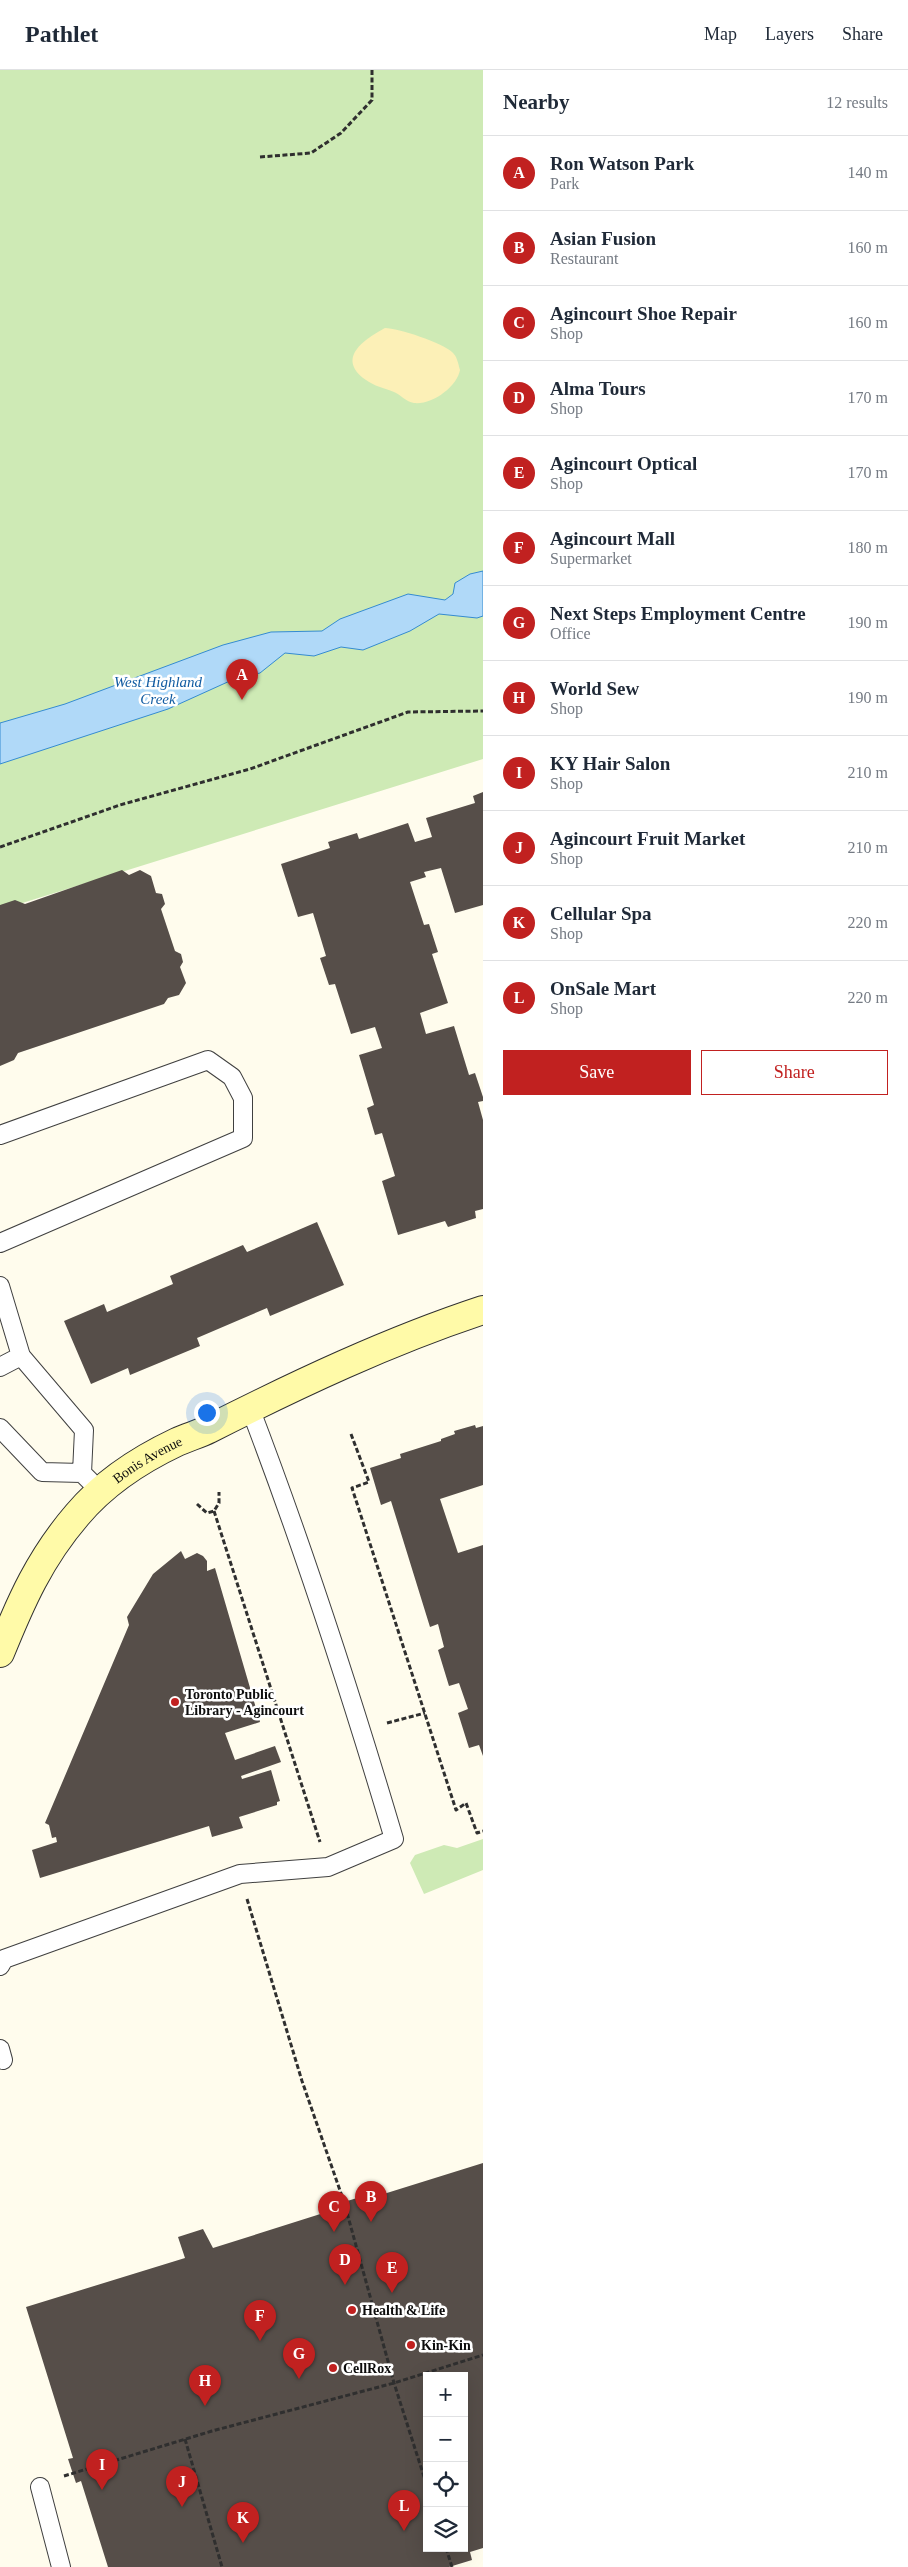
<!DOCTYPE html>
<html lang="en">
<head>
<meta charset="utf-8">
<style>
	:root { --surface:#fff; --page:#f6f6f7; --text:#1f2937; --muted:#747a83; --line:#e0e1e3; --accent:#c12120 }
	body { margin:0; font-family:"Times New Roman",serif; background:var(--page); color:var(--text) }
	.controls { position:absolute; right:15px; bottom:15px; display:grid; overflow:hidden; border-radius:0px; box-shadow:0 5px 20px #0002 }
	.controls button { width:45px; height:45px; display:grid; place-items:center; padding:0; border:0; border-bottom:1px solid var(--line); background:var(--surface); color:var(--text); font:25px sans-serif }
	.you { position:absolute; left:206px; top:1342px; width:18px; height:18px; margin:-12px; border:4px solid #fff; border-radius:50%; background:#1a73e8; box-shadow:0 0 0 8px #1a73e833 }
	.badge { display:grid; place-items:center; width:32px; height:32px; border-radius:50%; background:var(--accent); color:#fff; font-size:16px; font-weight:700 }
	.pin { position:absolute; translate:-50% -41px; filter:drop-shadow(0 1px 2px #0008) }
	.pin::after { content:''; position:absolute; top:26px; width:18px; height:15px; background:inherit; clip-path:polygon(0 0,100% 0,50% 100%) }
	.list { margin:0; padding:0; list-style:none }
	h2 { display:flex; justify-content:space-between; align-items:center; height:65px; margin:0; padding:0 20px; font-size:21px }
	h2 small { font-size:16px; font-weight:400; color:var(--muted) }
	.list li { display:grid; grid-template-columns:32px 1fr auto; gap:15px; align-items:center; box-sizing:border-box; height:75px; padding:0 20px; border-top:1px solid var(--line) }
	.list b { display:block; font-size:19px; white-space:nowrap }
	.list p { margin:0; font-size:16px; white-space:nowrap; color:var(--muted) }
	.list em { font-size:16px; font-style:normal; color:var(--muted) }
	.actions { display:flex; gap:10px; padding:15px 20px }
	.actions a { flex:1; padding:11px 0; border:1px solid var(--accent); border-radius:0px; text-align:center; font-size:18px; color:var(--accent) }
	.actions .main { background:var(--accent); color:#fff }
	.icon { flex:none; width:28px; height:28px; fill:none; stroke:currentColor; stroke-width:2; stroke-linecap:round; stroke-linejoin:round }
	.map { position:relative; flex:none; width:483px; height:2497px; overflow:hidden }
	header { display:flex; align-items:center; gap:30px; box-sizing:border-box; height:70px; padding:0 25px; background:var(--surface); border-bottom:1px solid var(--line) }
	header strong { font-size:24px }
	nav { display:flex; gap:28px; margin-inline-start:auto; font-size:18px }
	main { display:flex }
	aside { flex:1; background:var(--surface) }
	.map>svg:first-child { display:block }
	.green { fill:#ceeab5 }
	.sand { fill:#fcf0b7 }
	.water { fill:#b0d9f8; stroke:#348bd1 }
	.building { fill:#564e49; fill-rule:evenodd }
	.lines { fill:none; stroke-linecap:round; stroke-linejoin:round }
	.lane-casing { stroke:#404040; stroke-width:20 }
	.secondary-casing { stroke:#2f2f2f; stroke-width:30 }
	.path { stroke:#2f2f2f; stroke-width:3; stroke-dasharray:5 2.5; stroke-linecap:butt }
	.lane { stroke:#fff; stroke-width:18 }
	.secondary { stroke:#fffaa8; stroke-width:28 }
	.poi-dot { fill:#c12120; stroke:#fff; stroke-width:2 }
	.labels { text-anchor:middle; stroke-width:5; stroke-linejoin:round; paint-order:stroke }
	.street-label { font-size:14px; fill:#0d0d0d; stroke:#fff }
	.poi-label { font-size:14px; font-weight:bold; fill:#0d0d0d; stroke:#fff; text-anchor:start }
	.water-label { font-size:15px; font-style:italic; fill:#125ca2; stroke:#fff }
</style>
</head>
<body>
<header>
<strong>Pathlet</strong>
<nav><a>Map</a><a>Layers</a><a>Share</a></nav>
</header>
<main>
<div class="map">
<svg width="483" height="2497" viewBox="0 0 483 2497">
	<rect width="100%" height="100%" fill="#fffced"/>
	<!-- green -->
	<path class="green" d="M0,0H483V689L0,840Z
		M483,1769V1800L424,1824L410,1793L415,1785L444,1775L457,1778Z"/>
	<!-- sand -->
	<path class="sand" d="M385,258C398,258 443,273 452,282C457,286 458,293 460,300C457,317 432,335 414,333C406,332 401,325 394,322C384,318 374,316 366,310C335,288 365,269 385,258Z"/>
	<!-- water -->
	<path class="water" d="M483,501V546L477,548L439,544L410,561L363,580L341,577L314,586L285,583L260,603L232,610L168,639L0,694V653L65,634L223,575L271,562L322,561L340,549L408,524L445,530L453,524L455,513L470,504Z"/>
	<!-- building -->
	<path class="building" d="M483,722V835L455,843L441,798L424,802L426,807L410,812L424,855L429,854L438,882L432,884L448,933L420,943L426,964L454,956L469,1005L475,1003L483,1027V1031L478,1032L483,1050V1139L475,1141L476,1148L448,1157L445,1151L398,1165L382,1111L395,1106L382,1063L375,1065L367,1038L374,1035L359,985L382,978L375,957L351,964L335,914L329,915L320,888L326,886L313,843L298,847L281,794L330,778L328,772L357,763L359,769L408,753L415,772L432,767L426,748L475,733L473,726Z
		M122,800L129,805L140,800L151,806L156,823L162,824L165,834L161,839L175,881L181,884L183,892L180,897L186,913L179,925L168,928L164,934L18,983L14,990L0,996V835L15,830L25,834Z
		M317,1152L344,1215L270,1246L267,1238L197,1268L200,1276L130,1305L128,1298L91,1314L64,1251L104,1234L107,1242L173,1214L170,1206L243,1175L247,1182Z
		M475,1355L476,1358L483,1356V1415L440,1429L458,1483L483,1475V1686L479,1675L469,1678L458,1643L468,1639L459,1613L449,1616L438,1580L444,1577L438,1554L430,1557L391,1431L381,1435L370,1398L401,1388L400,1384L441,1371V1369L455,1364L454,1361Z
		M181,1481L185,1489L197,1483L203,1486L207,1491V1501L215,1498L260,1652L225,1663L235,1690L275,1676L281,1692L241,1706L242,1709L271,1700L280,1731L277,1732V1735L239,1747L243,1758L212,1767L209,1756L40,1808L32,1780L57,1772L56,1767L52,1768L49,1755L45,1753L129,1555L127,1547L153,1504Z
		M483,2093V2478L470,2482L472,2490L449,2497H108L81,2411L76,2413L68,2389L73,2388L26,2237L185,2188L178,2167L203,2159L213,2178L333,2140L331,2136L357,2128L358,2132ZM427,2306H464V2478H427Z"/>
	<g class="lines">
		<!-- lane casing -->
		<g class="lane-casing">
			<path id="lane" d="M0,1065L208,990L232,1007L243,1028V1068L0,1173
				M0,1216L21,1286L84,1360L82,1403
				M0,1297L21,1286
				M0,1358L42,1402L82,1403L90,1411
				M0,1896L4,1889L240,1804L328,1797L394,1769C351,1624 304,1479 250,1338
				M0,1979L3,1990
				M40,2417L61,2497"/>
		</g>
		<!-- secondary casing -->
		<g class="secondary-casing">
			<g id="secondary">
				<path id="s1" d="M0,1583C21,1531 40,1488 77,1445C103,1414 141,1389 177,1372C188,1367 199,1364 209,1359C298,1314 389,1271 483,1240"/>
			</g>
		</g>
		<!-- path -->
		<path class="path" d="M260,87L311,83L341,63L372,30V0
			M0,777L120,735L250,699L408,642L483,641
			M351,1364L369,1412L352,1418L456,1740L466,1733L477,1763L483,1761
			M197,1434L207,1443L214,1441L219,1433V1422
			M214,1441L320,1772
			M387,1653L425,1643
			M247,1829L302,2011L344,2132L394,2313L427,2416
			M185,2369L222,2497
			M64,2406L212,2361L394,2313L483,2285
			M446,2478L452,2497"/>
		<!-- lane -->
		<use href="#lane" class="lane"/>
		<!-- secondary -->
		<use href="#secondary" class="secondary"/>
	</g>
	<!-- markers -->
	<g class="poi-dot">
		<circle cx="175" cy="1632" r="5"/>
		<circle cx="352" cy="2240" r="5"/>
		<circle cx="411" cy="2275" r="5"/>
		<circle cx="333" cy="2298" r="5"/>
	</g>
	<g class="labels">
		<!-- street labels -->
		<g class="street-label">
			<text dy="5" stroke="none"><textPath href="#s1" startOffset="249">Bonis Avenue</textPath></text>
		</g>
		<!-- poi labels -->
		<g class="poi-label">
			<text x="185" y="1629">Toronto Public<tspan x="185" dy="16">Library - Agincourt</tspan></text>
			<text x="362" y="2245">Health &amp; Life</text>
			<text x="421" y="2280">Kin-Kin</text>
			<text x="343" y="2303">CellRox</text>
		</g>
		<!-- water labels -->
		<g class="water-label">
			<text x="158" y="617">West Highland<tspan x="158" dy="17">Creek</tspan></text>
		</g>
	</g>
</svg>
<div class="controls">
<button>+</button>
<button>−</button>
<button><svg class="icon" aria-label="locate" viewBox="0 0 24 24"><circle cx="12" cy="12" r="6"/><path d="M12 2v4M12 18v4M2 12h4M18 12h4"/></svg></button>
<button><svg class="icon" aria-label="layers" viewBox="0 0 24 24"><path d="M12 4l9 5-9 5-9-5zM3 14l9 5 9-5"/></svg></button>
</div>
<div class="you"></div>
<div class="pin badge" style="left:242px;top:630px">A</div>
<div class="pin badge" style="left:371px;top:2152px">B</div>
<div class="pin badge" style="left:334px;top:2162px">C</div>
<div class="pin badge" style="left:345px;top:2215px">D</div>
<div class="pin badge" style="left:392px;top:2223px">E</div>
<div class="pin badge" style="left:260px;top:2271px">F</div>
<div class="pin badge" style="left:299px;top:2309px">G</div>
<div class="pin badge" style="left:205px;top:2336px">H</div>
<div class="pin badge" style="left:102px;top:2420px">I</div>
<div class="pin badge" style="left:182px;top:2437px">J</div>
<div class="pin badge" style="left:243px;top:2473px">K</div>
<div class="pin badge" style="left:404px;top:2461px">L</div>
</div>
<aside>
<h2>Nearby<small>12 results</small></h2>
<ul class="list">
<li><span class="badge">A</span><div><b>Ron Watson Park</b><p>Park</p></div><em>140 m</em></li>
<li><span class="badge">B</span><div><b>Asian Fusion</b><p>Restaurant</p></div><em>160 m</em></li>
<li><span class="badge">C</span><div><b>Agincourt Shoe Repair</b><p>Shop</p></div><em>160 m</em></li>
<li><span class="badge">D</span><div><b>Alma Tours</b><p>Shop</p></div><em>170 m</em></li>
<li><span class="badge">E</span><div><b>Agincourt Optical</b><p>Shop</p></div><em>170 m</em></li>
<li><span class="badge">F</span><div><b>Agincourt Mall</b><p>Supermarket</p></div><em>180 m</em></li>
<li><span class="badge">G</span><div><b>Next Steps Employment Centre</b><p>Office</p></div><em>190 m</em></li>
<li><span class="badge">H</span><div><b>World Sew</b><p>Shop</p></div><em>190 m</em></li>
<li><span class="badge">I</span><div><b>KY Hair Salon</b><p>Shop</p></div><em>210 m</em></li>
<li><span class="badge">J</span><div><b>Agincourt Fruit Market</b><p>Shop</p></div><em>210 m</em></li>
<li><span class="badge">K</span><div><b>Cellular Spa</b><p>Shop</p></div><em>220 m</em></li>
<li><span class="badge">L</span><div><b>OnSale Mart</b><p>Shop</p></div><em>220 m</em></li>
</ul>
<div class="actions"><a class="main">Save</a><a>Share</a></div>
</aside>
</main>
</body>
</html>
